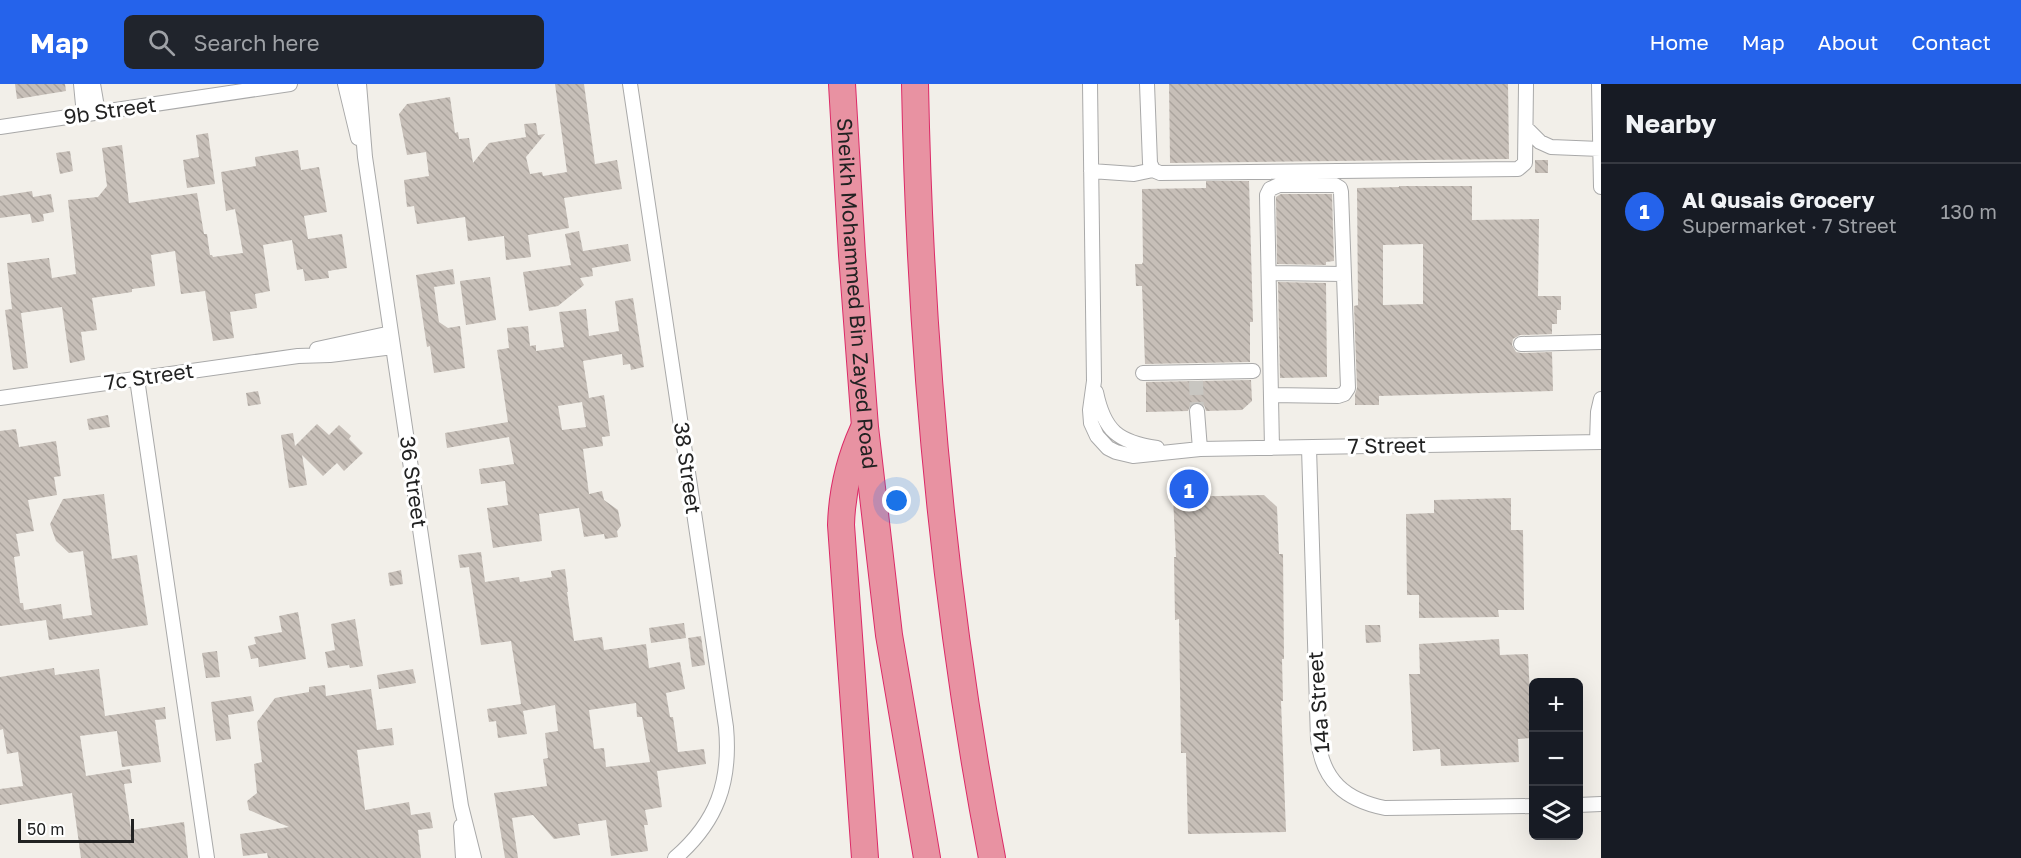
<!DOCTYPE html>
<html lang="en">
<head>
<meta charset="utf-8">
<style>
	:root { --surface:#171b24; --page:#20242c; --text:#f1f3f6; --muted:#9ea1a6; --line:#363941; --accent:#2563eb }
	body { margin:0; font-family:"Golos Text",sans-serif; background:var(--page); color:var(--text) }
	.controls { position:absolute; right:18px; bottom:18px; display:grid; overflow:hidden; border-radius:9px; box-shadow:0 6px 24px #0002 }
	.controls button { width:54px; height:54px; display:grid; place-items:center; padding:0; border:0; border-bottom:2px solid var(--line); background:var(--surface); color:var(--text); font:30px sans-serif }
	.scale { position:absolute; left:18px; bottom:15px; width:116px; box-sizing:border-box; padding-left:6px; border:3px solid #222; border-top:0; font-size:16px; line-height:21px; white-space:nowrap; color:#222; -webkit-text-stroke:4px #fff; paint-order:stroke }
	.you { position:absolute; left:897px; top:417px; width:21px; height:21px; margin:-15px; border:4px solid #fff; border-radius:50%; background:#1a73e8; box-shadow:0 0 0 9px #1a73e833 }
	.badge { display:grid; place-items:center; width:39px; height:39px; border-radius:50%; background:var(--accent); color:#fff; font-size:20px; font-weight:700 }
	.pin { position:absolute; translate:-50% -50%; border:3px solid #fff; box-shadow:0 2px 6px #0006 }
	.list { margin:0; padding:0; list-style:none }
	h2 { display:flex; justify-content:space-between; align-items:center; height:78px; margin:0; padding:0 24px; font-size:26px }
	h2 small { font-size:20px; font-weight:400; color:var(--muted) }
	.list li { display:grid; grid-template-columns:39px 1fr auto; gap:18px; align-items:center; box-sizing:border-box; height:96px; padding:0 24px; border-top:2px solid var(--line) }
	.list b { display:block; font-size:22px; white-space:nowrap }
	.list p { margin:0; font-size:20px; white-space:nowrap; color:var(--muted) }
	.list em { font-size:20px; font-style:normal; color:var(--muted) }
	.icon { flex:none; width:33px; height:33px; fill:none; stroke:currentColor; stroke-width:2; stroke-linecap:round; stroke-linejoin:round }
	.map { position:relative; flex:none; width:1601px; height:774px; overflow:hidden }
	header { display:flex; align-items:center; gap:36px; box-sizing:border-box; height:84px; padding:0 30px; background:var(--accent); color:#fff }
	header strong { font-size:28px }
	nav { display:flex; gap:33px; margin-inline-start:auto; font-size:21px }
	.search { width:420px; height:54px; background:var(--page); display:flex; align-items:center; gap:15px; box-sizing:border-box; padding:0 21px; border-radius:9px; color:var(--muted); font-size:22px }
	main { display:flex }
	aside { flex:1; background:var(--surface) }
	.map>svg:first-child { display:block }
	.building { fill:url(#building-back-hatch); fill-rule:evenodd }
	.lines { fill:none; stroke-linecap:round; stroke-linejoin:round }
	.street-tunnel { stroke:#c8c6c1; stroke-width:14; stroke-dasharray:14 7; stroke-linecap:butt }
	.street-casing { stroke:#a9a9a9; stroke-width:16 }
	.highway-casing { stroke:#dc2a67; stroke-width:28 }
	.street { stroke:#fff; stroke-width:14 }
	.highway { stroke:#e892a2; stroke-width:26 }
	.labels { text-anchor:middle; stroke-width:6; stroke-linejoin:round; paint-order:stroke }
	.street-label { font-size:21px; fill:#222; stroke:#fff }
</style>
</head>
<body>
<header>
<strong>Map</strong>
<div class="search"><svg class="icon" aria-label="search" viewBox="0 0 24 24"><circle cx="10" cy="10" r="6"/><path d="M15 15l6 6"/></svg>Search here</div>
<nav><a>Home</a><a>Map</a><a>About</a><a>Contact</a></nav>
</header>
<main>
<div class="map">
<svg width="1601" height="774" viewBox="0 0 1601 774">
	<defs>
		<pattern id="building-back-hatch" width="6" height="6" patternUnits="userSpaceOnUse" patternTransform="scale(1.5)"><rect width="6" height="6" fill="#c7bfb8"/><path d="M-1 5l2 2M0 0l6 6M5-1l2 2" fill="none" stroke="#aba49e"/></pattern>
	</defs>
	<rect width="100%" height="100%" fill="#f2efe9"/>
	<!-- building -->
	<path class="building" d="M15,0H65L66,7L17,15Z
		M555,0H584L595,80L617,76L622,105L564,114L569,144L528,151L531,173L506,176L504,152L468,157L465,133L417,140L414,122L407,123L404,96L429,92L426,68L407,71L399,30L407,20L450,13L455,49L458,48L459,55L469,54L473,79L489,59L526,53L524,40L536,39L538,51L545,50L526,73L530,90L542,88L543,92L567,88Z
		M1169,0H1508L1509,75L1170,79Z
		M208,49L215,100L187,104L183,76L199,73L196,51Z
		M122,61L129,119L197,109L204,150H207L210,171H212L213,173L243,169L235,125L226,127L221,88L256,82L255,73L298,66L301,86L319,83L327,128L304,132L308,155L342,150L347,184L328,187L329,194L305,197L303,185L297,186L292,156L263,161L270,207L255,210L257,224L230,228L234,254L213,257L205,207L181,210L175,167L151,171L155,202L132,205V208L92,214L97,246L81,248L85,276L70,279L62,223L21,229L28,284L13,286L5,226L12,225L7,179L49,174L52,194L76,190L68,116L98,113L107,102L102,64Z
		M70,67L73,87L60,90L56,69Z
		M1535,76H1548V89H1535Z
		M1206,97H1249L1253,238H1250V278L1145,280L1142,202H1136L1135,180H1142L1143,178L1142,105L1206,104Z
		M1399,102H1472V136L1539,135L1538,212H1561V226H1557V240H1552V250L1520,251L1513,255L1512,261L1516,268L1521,269L1552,268L1553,307L1379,312V321H1355V310L1357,304L1354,222L1358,221L1357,104L1399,103ZM1423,160V220L1383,221V161Z
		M32,107L33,113L51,110L54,128L43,130L44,137L32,139L30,130L0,134V112Z
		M1281,110H1332L1334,177L1326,178V181L1277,180L1276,113Z
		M579,147L583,167L628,160L631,177L592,184L593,192L580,194L584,201L558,222L529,227L523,188L571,181L565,150Z
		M453,185L455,200L434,203L439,238L448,244L460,242L465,284L434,289L430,262L427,263L416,191Z
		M490,193L496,236L466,241L460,197Z
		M1278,198L1326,199L1327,293L1280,294Z
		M633,214L644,283L631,286L630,280L623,281L622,270L583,277L589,314L604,311L610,352L602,353L603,362L583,365L589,410L602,407L604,416L618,426L621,442L617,447L618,453L605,455L604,450L584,453L579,424L539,430L542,457L493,464L487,424L508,421L505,397L481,400L479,385L514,380L509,353L447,364L445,349L508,338L497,266L509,264L507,244L528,242L530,262L536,261V267L564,263L559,228L586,225L589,252L619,247L615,217ZM582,318L586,343L562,346L558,322Z
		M1251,296L1252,317L1242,326L1206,327L1204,321L1197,318L1191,320L1188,327L1146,328V298Z
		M258,307L261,320L248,322L246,309Z
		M108,331L110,343L89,346L87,335Z
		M317,340L329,351L339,341L351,352L349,355L363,369L344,387L337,379L323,392L302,371L307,401L289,404L281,351L293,349L295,362Z
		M16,345L19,363L56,357L61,392L54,393L57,411L28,416L34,447L16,450L20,472L14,473L20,519H23L24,526L61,520L63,535L92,531L83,467L69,469L56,457L50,440L63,415L104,410L112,475L137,471L148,541L49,556L46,536L0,542V347Z
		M1264,411L1277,423L1279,470H1283L1284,575H1282L1283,617H1281L1286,748L1188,750L1186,669H1181L1179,535L1175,536L1174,473H1176L1173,413Z
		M1511,414V446H1523L1524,526H1498L1499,533L1419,534V511H1407L1406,430L1434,429V416Z
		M481,468L485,498L519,493L520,498L552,493L551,487L565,485L568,508H567L574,557L602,553L604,566L646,560L649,584L680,578L685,605L666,609L670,633H673L678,668L704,665L706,680L657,687L662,723L645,726L648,741H644L648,767L611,772L606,736L578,740L580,751L554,755L533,731L512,734L518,774H505L494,709L547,702L543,675L548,674L545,649L558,647L555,621L523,627L527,650L498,654L496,637L489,638L487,625L521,620L511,557L481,561L469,483L460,484L458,471ZM636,619L637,633H642L650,678L606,683L604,664L594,665L589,626Z
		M401,486L403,500L390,502L388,489Z
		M298,528L306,575L259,583L258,574L251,575L248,562L256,560L254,553L282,548L279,532Z
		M355,535L363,582L350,584L349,581L328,584L325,568L335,566L331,540Z
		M684,539L686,554L651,559L649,544Z
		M1365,541H1380L1381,558L1366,559Z
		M701,552L705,581L692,583L688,554Z
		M1499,555L1500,571L1528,570L1532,654L1518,655L1519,678L1441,682L1440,665L1413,667L1409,590H1420L1419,560Z
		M217,567L220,593L206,594L202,569Z
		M54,584L55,591L99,585L105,632L165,623L166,635L155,636L161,678L122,683L117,647L80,652L86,692L130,685L132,699L124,700L131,746L184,738L188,774H81L72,709L0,721V705L23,702L18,668L7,670L3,645L0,646V593Z
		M413,585L416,599L379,605L377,591Z
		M325,601L326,612L371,605L377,646L392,644L394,661L357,666L365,726L409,718L411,731L430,728L433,744L418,746L421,774H268L267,769L243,772L240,750L289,743L249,726L247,717L257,709L254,680L262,678L257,638L275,614L309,608V603Z
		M251,612L254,627L228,631L231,655L216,657L211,618Z"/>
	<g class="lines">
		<!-- street-tunnel -->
		<path class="street-tunnel" d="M1196,297L1197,327"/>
		<!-- street casing -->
		<g class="street-casing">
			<path id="street" d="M81,0L84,31
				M93,0L98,29
				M345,0L358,54
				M359,0L365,73L461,722L474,774
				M630,0L726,643C731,698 717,738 675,774
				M1090,0L1094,297L1090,326L1091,339L1097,352L1108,364L1116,368L1133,372L1200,365L1601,358
				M1147,0L1150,79L1153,86L1160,89L1518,85L1525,79L1526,1
				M1599,0L1601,103
				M0,43L290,0
				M1526,44L1540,58L1551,63L1600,65
				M1091,87L1134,90L1153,86
				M1269,189L1344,190
				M1521,260L1601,258
				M317,265L391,249
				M1143,289L1253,287
				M137,295L207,774
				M1096,308C1104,347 1118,358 1157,364
				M1271,311L1338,312L1344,310L1348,304L1341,108L1340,104L1335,101H1279L1270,105L1267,111L1272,364
				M0,314L298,272L330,271L393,263
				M1197,327L1200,365
				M1597,358L1598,328L1601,315
				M1309,364L1318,655C1322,696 1345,716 1385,724L1534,722
				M1578,721L1601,720
				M461,742L463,774"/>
		</g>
		<!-- highway casing -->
		<g class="highway-casing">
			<g id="highway">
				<path id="s1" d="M842,0L852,171L865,343L889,551L927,774"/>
				<path d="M915,0C920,260 943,519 992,774"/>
				<path d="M863,346C849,377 842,407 841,441L865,774"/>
			</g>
		</g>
		<!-- street -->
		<use href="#street" class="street"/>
		<!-- highway -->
		<use href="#highway" class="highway"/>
	</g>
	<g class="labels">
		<!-- street labels -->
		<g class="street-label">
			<text transform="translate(110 27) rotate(-8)" y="7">9b Street</text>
			<text dy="7" stroke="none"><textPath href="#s1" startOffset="210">Sheikh Mohammed Bin Zayed Road</textPath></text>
			<text transform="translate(149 293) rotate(-8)" y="7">7c Street</text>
			<text transform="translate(1387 362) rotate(-1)" y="7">7 Street</text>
			<text transform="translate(687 384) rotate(82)" y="7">38 Street</text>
			<text transform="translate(413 398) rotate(82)" y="7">36 Street</text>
			<text transform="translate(1319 618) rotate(-94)" y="7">14a Street</text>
		</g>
	</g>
</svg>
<div class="controls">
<button>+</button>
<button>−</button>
<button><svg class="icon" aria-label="layers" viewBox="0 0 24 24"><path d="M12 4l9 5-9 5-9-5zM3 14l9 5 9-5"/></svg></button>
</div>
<div class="scale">50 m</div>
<div class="you"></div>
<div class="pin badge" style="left:1189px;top:405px">1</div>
</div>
<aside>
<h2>Nearby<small></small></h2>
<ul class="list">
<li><span class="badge">1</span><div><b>Al Qusais Grocery</b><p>Supermarket · 7 Street</p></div><em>130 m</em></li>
</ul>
</aside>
</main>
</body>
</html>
